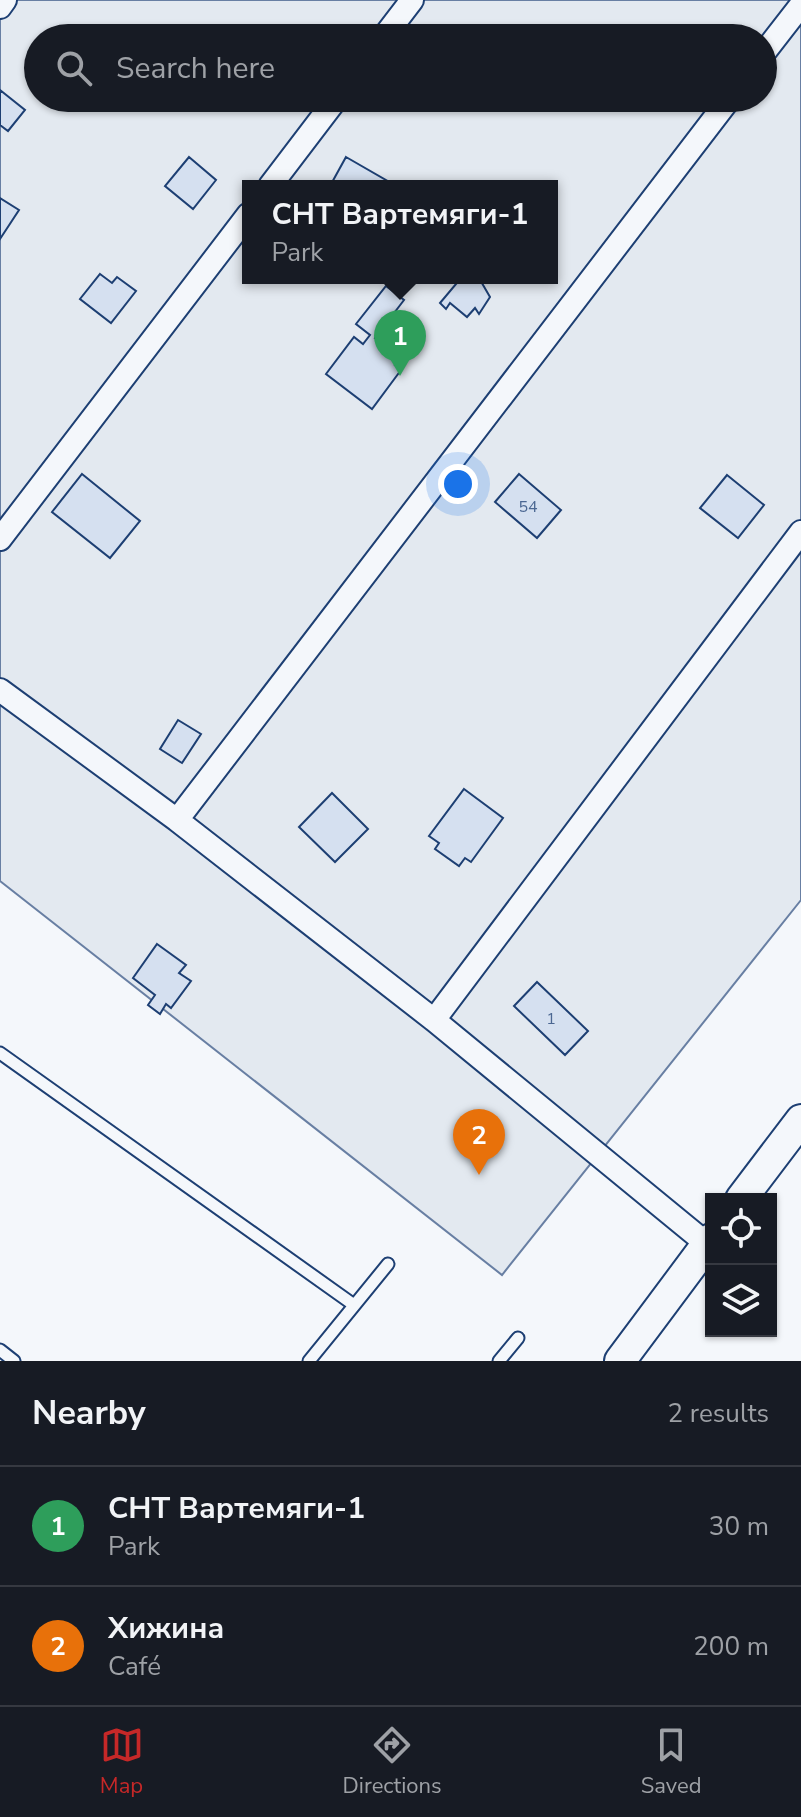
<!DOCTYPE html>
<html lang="en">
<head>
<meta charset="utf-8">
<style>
	:root { --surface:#171b24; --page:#20242c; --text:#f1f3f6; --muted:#9ea1a6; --line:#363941; --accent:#c62828 }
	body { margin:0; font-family:"Nunito Sans",sans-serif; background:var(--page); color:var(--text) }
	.controls { position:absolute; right:24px; bottom:24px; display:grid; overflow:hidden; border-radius:0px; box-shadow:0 2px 6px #0004 }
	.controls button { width:72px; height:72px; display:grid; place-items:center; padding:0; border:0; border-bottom:2px solid var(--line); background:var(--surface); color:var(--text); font:40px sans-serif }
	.you { position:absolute; left:458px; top:484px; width:28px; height:28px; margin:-20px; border:6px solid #fff; border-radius:50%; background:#1a73e8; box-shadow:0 0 0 12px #1a73e833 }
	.badge { display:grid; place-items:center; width:52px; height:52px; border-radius:50%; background:var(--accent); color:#fff; font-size:26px; font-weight:700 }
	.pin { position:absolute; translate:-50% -66px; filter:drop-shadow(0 2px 4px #0008) }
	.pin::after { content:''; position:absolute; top:42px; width:28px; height:24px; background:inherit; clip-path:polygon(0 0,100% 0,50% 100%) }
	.popup { position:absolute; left:242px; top:180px; width:316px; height:104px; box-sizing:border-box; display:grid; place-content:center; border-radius:0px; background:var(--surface); filter:drop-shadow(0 2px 6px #0005); font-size:26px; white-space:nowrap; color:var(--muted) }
	.popup b { font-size:30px; color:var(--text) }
	.popup::after { content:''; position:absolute; left:50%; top:100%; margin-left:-16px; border:16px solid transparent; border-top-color:var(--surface) }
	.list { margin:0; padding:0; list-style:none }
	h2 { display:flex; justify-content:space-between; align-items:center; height:104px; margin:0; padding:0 32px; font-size:34px }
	h2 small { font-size:26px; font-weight:400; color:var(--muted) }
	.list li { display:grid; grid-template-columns:52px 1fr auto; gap:24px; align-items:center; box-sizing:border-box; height:120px; padding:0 32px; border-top:2px solid var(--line) }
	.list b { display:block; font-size:30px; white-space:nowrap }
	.list p { margin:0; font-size:26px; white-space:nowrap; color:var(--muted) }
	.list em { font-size:26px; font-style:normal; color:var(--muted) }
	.icon { flex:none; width:44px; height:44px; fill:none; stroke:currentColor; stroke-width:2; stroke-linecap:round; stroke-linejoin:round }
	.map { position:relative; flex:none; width:801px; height:1361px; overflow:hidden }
	.search { position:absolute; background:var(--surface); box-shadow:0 2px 6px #0004; left:24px; right:24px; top:24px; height:88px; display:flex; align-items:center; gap:20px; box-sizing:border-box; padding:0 28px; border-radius:44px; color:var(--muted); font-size:30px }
	.sheet { height:344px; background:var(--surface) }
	nav { display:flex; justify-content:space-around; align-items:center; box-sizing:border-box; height:112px; border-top:2px solid var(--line); background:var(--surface); font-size:22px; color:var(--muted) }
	nav a { display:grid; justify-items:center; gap:4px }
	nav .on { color:var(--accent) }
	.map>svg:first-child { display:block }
	.green { fill:#e3e9f0; stroke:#687fa3; stroke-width:2; fill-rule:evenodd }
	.building { fill:#d5e0f0; stroke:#1d3f73; stroke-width:2 }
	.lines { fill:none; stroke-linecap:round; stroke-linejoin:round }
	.lane-casing { stroke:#1d3f73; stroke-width:15 }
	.street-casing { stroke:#1d3f73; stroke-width:26 }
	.secondary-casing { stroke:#1d3f73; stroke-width:34 }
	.lane { stroke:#f4f7fb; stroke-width:11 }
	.street { stroke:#f4f7fb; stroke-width:22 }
	.secondary { stroke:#f4f7fb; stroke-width:30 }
	.labels { text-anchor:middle; stroke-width:6; stroke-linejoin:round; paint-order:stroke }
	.number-label { font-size:16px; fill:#4b6792 }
</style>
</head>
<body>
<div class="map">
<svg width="801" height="1361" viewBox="0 0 801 1361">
	<rect width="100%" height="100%" fill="#f4f7fb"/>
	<!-- green -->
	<path class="green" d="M0,0H801V900L502,1275L0,881ZM38,38H763V98H38ZM248,186H552V278H248Z"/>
	<!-- building -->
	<path class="building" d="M0,90L25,110L8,131L0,125Z
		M189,157L216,180L193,209L165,186Z
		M346,157L391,183L390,186H330Z
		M0,198L19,210L0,239Z
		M100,274L112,283L117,277L136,291L111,323L80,299Z
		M461,278H479L490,297L479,314L475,308L467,317L450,303L446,309L440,303Z
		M386,286L404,300L375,338L386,347L400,329L414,340L395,365L401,370L372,409L326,374L354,337L363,344L370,335L356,324Z
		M82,474L140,521L110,558L52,512Z
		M519,474L561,510L537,538L495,502Z
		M727,475L764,505L738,538L700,508Z
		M178,720L201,734L182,763L160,749Z
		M464,789L503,818L471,862L465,858L459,866L435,849L439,843L429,836Z
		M332,793L368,829L335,862L299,827Z
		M157,944L186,965L179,973L191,981L171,1008L166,1004L160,1014L148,1005L155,995L133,978Z
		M537,982L588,1031L565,1055L514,1006Z"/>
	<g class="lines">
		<!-- lane casing -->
		<g class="lane-casing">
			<path id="lane" d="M0,1053L354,1305
				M0,1350L14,1361
				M309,1361L388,1264
				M499,1361L518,1338"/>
		</g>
		<!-- street casing -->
		<g class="street-casing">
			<path id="street" d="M0,7L5,0
				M383,38L412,0
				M763,54L801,5
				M270,186L337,98
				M0,539L248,215
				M0,690L177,820L434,1020L707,1244
				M177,820L730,98
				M434,1020L801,532"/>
		</g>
		<!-- secondary casing -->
		<g class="secondary-casing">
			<path id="secondary" d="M741,1199L801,1120
				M620,1361L711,1239"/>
		</g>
		<!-- lane -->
		<use href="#lane" class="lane"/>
		<!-- street -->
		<use href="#street" class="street"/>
		<!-- secondary -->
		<use href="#secondary" class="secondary"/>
	</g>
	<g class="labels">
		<!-- number labels -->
		<g class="number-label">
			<text x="528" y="512">54</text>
			<text x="551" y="1024">1</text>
		</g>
	</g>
</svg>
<div class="controls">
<button><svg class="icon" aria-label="locate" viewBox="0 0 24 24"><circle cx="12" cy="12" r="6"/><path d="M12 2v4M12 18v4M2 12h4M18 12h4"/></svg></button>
<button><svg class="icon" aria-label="layers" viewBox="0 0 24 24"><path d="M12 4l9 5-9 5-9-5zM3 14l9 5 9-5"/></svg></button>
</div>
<div class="you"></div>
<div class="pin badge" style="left:400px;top:376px;background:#2e9e5b">1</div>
<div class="popup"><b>СНТ Вартемяги-1</b>Park</div>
<div class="pin badge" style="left:479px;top:1175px;background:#e8710a">2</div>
<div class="search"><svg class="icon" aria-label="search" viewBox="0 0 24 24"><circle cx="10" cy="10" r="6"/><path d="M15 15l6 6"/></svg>Search here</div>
</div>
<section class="sheet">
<h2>Nearby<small>2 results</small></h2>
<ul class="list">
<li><span class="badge" style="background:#2e9e5b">1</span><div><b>СНТ Вартемяги-1</b><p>Park</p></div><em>30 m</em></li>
<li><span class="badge" style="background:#e8710a">2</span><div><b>Хижина</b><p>Café</p></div><em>200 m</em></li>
</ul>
</section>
<nav>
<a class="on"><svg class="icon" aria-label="map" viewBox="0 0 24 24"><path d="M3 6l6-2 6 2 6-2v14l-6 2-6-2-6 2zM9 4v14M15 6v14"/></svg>Map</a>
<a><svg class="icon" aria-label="directions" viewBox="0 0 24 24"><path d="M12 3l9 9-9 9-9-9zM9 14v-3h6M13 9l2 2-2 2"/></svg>Directions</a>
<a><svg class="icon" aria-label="saved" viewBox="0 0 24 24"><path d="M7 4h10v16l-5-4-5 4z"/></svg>Saved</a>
</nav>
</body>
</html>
